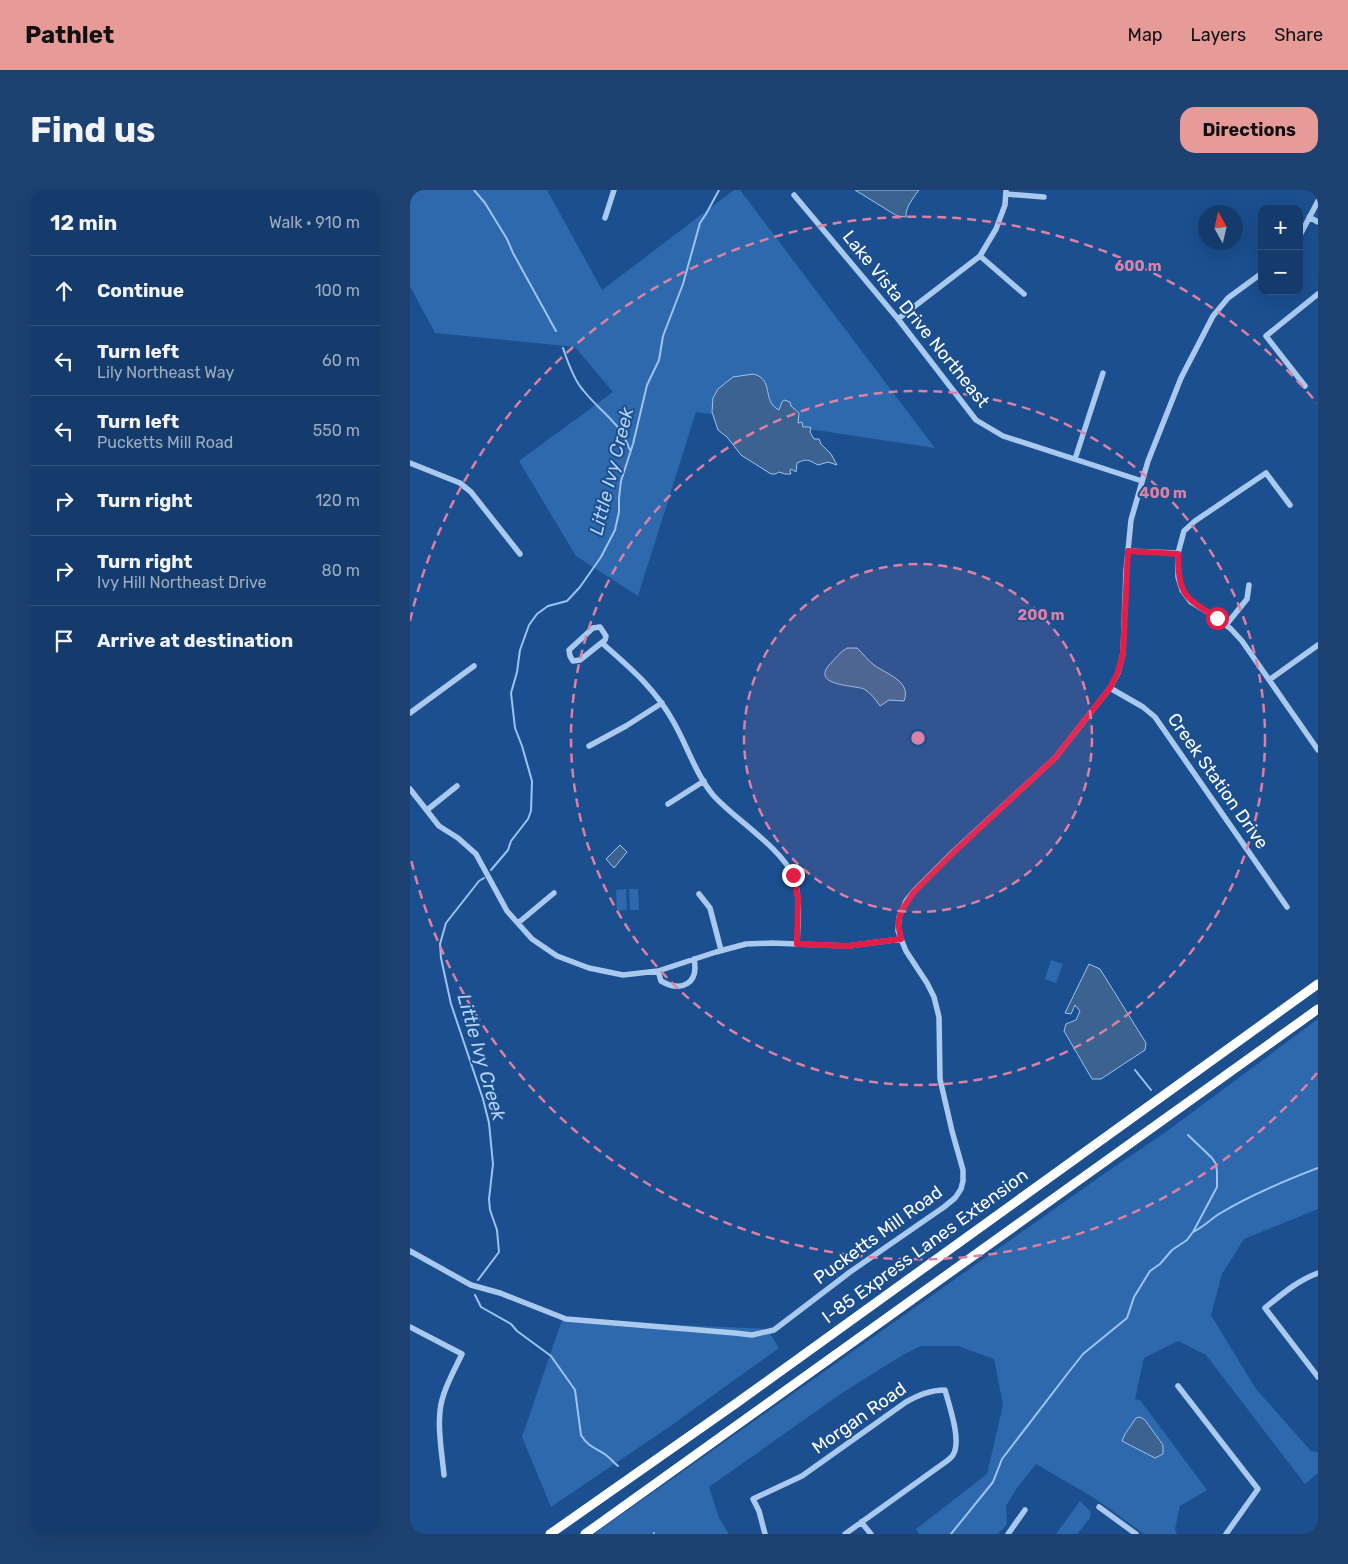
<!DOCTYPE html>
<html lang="en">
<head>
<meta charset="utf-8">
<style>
	:root { --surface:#143b6b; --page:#1d4271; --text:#f1f3f6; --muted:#9dadc1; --line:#33557e; --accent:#e69b98 }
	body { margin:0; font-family:Rubik,sans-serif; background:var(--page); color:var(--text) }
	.controls { position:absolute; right:15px; top:15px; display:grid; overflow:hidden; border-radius:10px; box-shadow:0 5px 20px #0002 }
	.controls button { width:45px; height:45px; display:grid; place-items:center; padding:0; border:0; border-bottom:1px solid var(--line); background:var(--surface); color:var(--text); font:25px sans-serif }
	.compass { position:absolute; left:788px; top:15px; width:45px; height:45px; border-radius:50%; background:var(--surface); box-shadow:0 5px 20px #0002; rotate:352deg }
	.stop { position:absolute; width:15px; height:15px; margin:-11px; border:4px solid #e11d48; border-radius:50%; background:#fff }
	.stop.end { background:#e11d48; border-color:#fff; box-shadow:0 1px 5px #0008 }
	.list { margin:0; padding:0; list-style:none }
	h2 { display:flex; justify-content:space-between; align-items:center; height:65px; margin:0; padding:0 20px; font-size:21px }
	h2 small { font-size:16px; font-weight:400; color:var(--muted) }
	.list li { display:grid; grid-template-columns:32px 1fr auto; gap:15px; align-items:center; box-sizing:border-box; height:70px; padding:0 20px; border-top:1px solid var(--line) }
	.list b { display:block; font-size:19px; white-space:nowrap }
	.list p { margin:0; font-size:16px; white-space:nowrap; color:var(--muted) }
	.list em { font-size:16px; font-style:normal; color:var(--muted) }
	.icon { flex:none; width:28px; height:28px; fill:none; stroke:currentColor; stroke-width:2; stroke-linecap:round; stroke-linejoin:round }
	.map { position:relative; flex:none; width:908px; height:1344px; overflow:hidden; border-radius:15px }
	header { display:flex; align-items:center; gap:30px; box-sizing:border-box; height:70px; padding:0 25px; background:var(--accent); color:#111 }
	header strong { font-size:24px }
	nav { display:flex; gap:28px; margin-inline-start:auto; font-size:18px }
	.intro { display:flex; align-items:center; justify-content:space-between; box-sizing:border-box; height:120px; padding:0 30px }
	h1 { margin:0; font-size:35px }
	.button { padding:12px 22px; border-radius:15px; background:var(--accent); color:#111; font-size:18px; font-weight:700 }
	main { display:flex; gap:30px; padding:0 30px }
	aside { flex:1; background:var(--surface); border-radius:15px; box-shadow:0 5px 20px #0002 }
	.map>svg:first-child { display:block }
	.green { fill:#2e69ad; fill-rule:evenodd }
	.water { fill:#3c6290; stroke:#9cc4f0 }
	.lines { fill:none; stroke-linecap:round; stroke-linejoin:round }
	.stream { stroke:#9cc4f0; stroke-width:2 }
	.minor { stroke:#a9c9ee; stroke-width:5.5 }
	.highway { stroke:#fff; stroke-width:9 }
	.route { stroke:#e11d48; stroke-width:6 }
	.ring { fill:none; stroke:#dd80a5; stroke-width:2.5; stroke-dasharray:9 6 }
	.labels { text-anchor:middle; stroke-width:4; stroke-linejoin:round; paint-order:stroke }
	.street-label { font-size:18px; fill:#fff; stroke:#1b4f8f }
	.water-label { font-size:19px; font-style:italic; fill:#b5d3f5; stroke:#1b4f8f }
	.centre { fill:#dd80a5; stroke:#1b4f8f; stroke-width:2.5 }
	.ring-label { font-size:15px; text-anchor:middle; font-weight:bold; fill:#dd80a5; stroke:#1b4f8f; stroke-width:4; stroke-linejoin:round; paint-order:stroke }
</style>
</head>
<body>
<header>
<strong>Pathlet</strong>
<nav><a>Map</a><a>Layers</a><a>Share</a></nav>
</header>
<div class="intro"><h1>Find us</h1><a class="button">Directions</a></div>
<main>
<aside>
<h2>12 min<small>Walk · 910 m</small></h2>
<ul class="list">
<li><svg class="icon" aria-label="ahead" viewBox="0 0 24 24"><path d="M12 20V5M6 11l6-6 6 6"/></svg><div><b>Continue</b></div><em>100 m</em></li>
<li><svg class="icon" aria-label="left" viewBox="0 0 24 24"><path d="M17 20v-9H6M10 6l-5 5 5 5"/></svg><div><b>Turn left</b><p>Lily Northeast Way</p></div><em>60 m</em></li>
<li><svg class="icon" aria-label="left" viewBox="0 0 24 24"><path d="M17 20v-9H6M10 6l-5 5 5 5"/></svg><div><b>Turn left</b><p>Pucketts Mill Road</p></div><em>550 m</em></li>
<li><svg class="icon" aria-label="right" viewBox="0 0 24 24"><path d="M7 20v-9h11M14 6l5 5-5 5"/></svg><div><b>Turn right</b></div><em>120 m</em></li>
<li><svg class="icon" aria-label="right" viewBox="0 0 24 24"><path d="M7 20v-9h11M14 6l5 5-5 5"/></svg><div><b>Turn right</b><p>Ivy Hill Northeast Drive</p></div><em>80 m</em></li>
<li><svg class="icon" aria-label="arrive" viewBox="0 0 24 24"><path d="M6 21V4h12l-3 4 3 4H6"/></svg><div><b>Arrive at destination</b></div></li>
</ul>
</aside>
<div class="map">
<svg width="908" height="1344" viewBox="0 0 908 1344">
	<rect width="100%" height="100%" fill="#1b4f8f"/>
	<!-- green -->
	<path class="green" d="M0,0H137L192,100L324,0H330L525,258L286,222L228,406L166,366L109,271L203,202L165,157L25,143L0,96Z
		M216,699L217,720L207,721L206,700Z
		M228,699L229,720H220L219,699Z
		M641,770L653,774L646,793L635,789Z
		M908,829V1019L834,1049L812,1084L801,1125L846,1199L901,1261L908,1262V1283L895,1294L796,1165L768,1151L734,1168L725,1209L730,1210L797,1300L770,1316L765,1339L767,1344H734L686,1309L626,1274L607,1298L596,1316L597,1334L588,1344H509L506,1339L577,1284L593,1215L584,1169L548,1156H511L491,1166L432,1203L299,1297L309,1328L319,1344H184L701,979L753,944ZM726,1228L745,1268L712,1251L715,1244Z
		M152,1130L357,1139L369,1158L259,1237L141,1317L112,1247Z
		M670,1311L681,1322L680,1328L667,1344H646Z"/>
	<!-- water -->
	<path class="water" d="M445,0H509C503,8 495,18 496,27L487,26Z
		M343,184C365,189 351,211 369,220L372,212L374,210L380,212L381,216L389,223L388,233L392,232L393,237H399L401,238L400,242L404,249H409L411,254L421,264L427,275L418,272L408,275C398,270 398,268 387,273L386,282L381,279L380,281L381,284H375L369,282L365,284H361L331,265L317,247L308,240L302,222L303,208L308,199L323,187Z
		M437,458H447C453,463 457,470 464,475C476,484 502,491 494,511L479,510L470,516C465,509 461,503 454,499C444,495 400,496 420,474C426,468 430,462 437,458Z
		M210,655L217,662L204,678L196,669Z
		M679,774L690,779L736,853L735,860L691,889H682L654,841L656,834L666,830L670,821L665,815L661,824L655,823Z
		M730,1227L735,1230L753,1255V1264L745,1268L712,1251L715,1244L726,1228Z"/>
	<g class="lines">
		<!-- stream -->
		<path class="stream" d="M64,0L75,13L97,49L103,63L146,141
			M153,158C157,170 165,191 173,200C192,224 208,229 220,260
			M81,680L98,660L101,651L118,629L121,621L122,591L112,556L105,538L101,503L107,482L110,460L119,435L127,424L138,416L157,411L170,397L191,367L205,340L209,322V308L211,291L223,254L237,195L249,170L253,146L273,94L290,33L296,24L309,0
			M725,880L741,900
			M783,1042C793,1037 800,1030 809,1024C840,1005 874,991 908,978
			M68,1090L89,1062L87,1040L80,1020L79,1009L83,974L79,933L73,909L41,814L31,768L30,754L36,733L69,691L74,688
			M65,1105L71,1117L101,1134L107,1141L141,1166L165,1200L171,1245C178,1257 186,1258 196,1265C200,1268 204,1273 208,1276
			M244,1343V1344
			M541,1344L583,1292L592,1269L658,1183L673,1164L717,1128L724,1107L740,1081L750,1074L762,1060L777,1050L783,1042L807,997V982L806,974L802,968L778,945"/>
		<!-- minor -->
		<path class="minor" d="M596,4L634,7
			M384,5L488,129L566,230L593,246L732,291
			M899,27L908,32
			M195,28L204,0
			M889,47L908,11
			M570,66L614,104
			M488,129L570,66L586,39L595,15L596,0
			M895,196L856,146L908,104
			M665,269L693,183
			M0,273L50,293L61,302L110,364
			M880,315L856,283L785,331L774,341L768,363V387L772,400L781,412L807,428L821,439L832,451L908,560
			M718,361L768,363
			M816,435L837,409L839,395
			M190,437L196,446L195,450L170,470L163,471L160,466L159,460L183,438Z
			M192,453C220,478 244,497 263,531C277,555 285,583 303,605C323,628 372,658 383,686C391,707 388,732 387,754
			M859,490L908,455
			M700,498L733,517L745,527L877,717
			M0,523L64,476
			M179,556L216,536L252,513
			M0,599L29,636L48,648L66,664L97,721L122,749L147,766L179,778L213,785L248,781L306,762L336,754L362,753L438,756L491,749
			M258,614L294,591
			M17,620L47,596
			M289,704L300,718L311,760
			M108,733L144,703
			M248,781L251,791C272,803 289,793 284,769
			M0,1061L61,1095L90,1103L156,1129L325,1143L342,1145L364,1140L440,1082L534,1017L545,1008L551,999L553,991V980L542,941L530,889L529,827L524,807L517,793L496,761L491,749L488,741L489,727L496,711L504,701L544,661L645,568L700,498L708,483L713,463L716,381L721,330L738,271L771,188L803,126L818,108L852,83
			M908,1083C888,1090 871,1105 855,1118L908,1187
			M0,1137L52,1164C45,1179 36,1194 32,1210C26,1232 32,1263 34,1285
			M768,1196L848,1299L816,1344
			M689,1317L726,1344
			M451,1332L461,1344
			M355,1344L349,1321L343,1309L392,1286L496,1212C509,1205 520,1200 535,1200C539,1215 552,1251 543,1265C541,1268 537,1271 534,1273L435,1344
			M598,1344L615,1320"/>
		<!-- highway -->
		<path class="highway" d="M140,1344L328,1212L908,794
			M175,1344L908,819"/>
	</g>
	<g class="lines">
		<!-- route -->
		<path class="route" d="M383,685L388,708L387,754L438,756L491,749L488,732L492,720L504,702L544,662L645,568L700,498L708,482L713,463L718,361L768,364C769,405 773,406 807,428"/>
	</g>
	<!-- distance rings -->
	<circle cx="508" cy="548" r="174" fill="#dd80a5" fill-opacity=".12"/>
	<g class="ring">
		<circle cx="508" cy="548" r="174"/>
		<circle cx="508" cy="548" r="347"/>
		<path d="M907 883A521 521 0 0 1 0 665M0 431A521 521 0 0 1 907 213"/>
	</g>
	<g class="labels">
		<!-- street labels -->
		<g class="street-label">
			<text transform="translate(506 129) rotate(51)" y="6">Lake Vista Drive Northeast</text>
			<text transform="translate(808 591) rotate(55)" y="6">Creek Station Drive</text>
			<text transform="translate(468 1045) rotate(-36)" y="6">Pucketts Mill Road</text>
			<text transform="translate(515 1056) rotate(-36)" y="6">I-85 Express Lanes Extension</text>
			<text transform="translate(449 1228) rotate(-35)" y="6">Morgan Road</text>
		</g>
		<!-- water labels -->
		<g class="water-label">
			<text transform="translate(201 281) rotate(-76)" y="7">Little Ivy Creek</text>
			<text transform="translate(72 867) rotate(74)" y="7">Little Ivy Creek</text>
		</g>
	</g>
	<circle cx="508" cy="548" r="8" class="centre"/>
	<g class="ring-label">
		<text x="728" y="81">600 m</text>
		<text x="753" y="308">400 m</text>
		<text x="631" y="430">200 m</text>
	</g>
</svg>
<div class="controls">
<button>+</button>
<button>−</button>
</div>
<svg class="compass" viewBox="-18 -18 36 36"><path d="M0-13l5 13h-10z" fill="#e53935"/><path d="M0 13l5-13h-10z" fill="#9dadc1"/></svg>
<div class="stop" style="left:807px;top:428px"></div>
<div class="stop end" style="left:383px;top:685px"></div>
</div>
</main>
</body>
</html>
